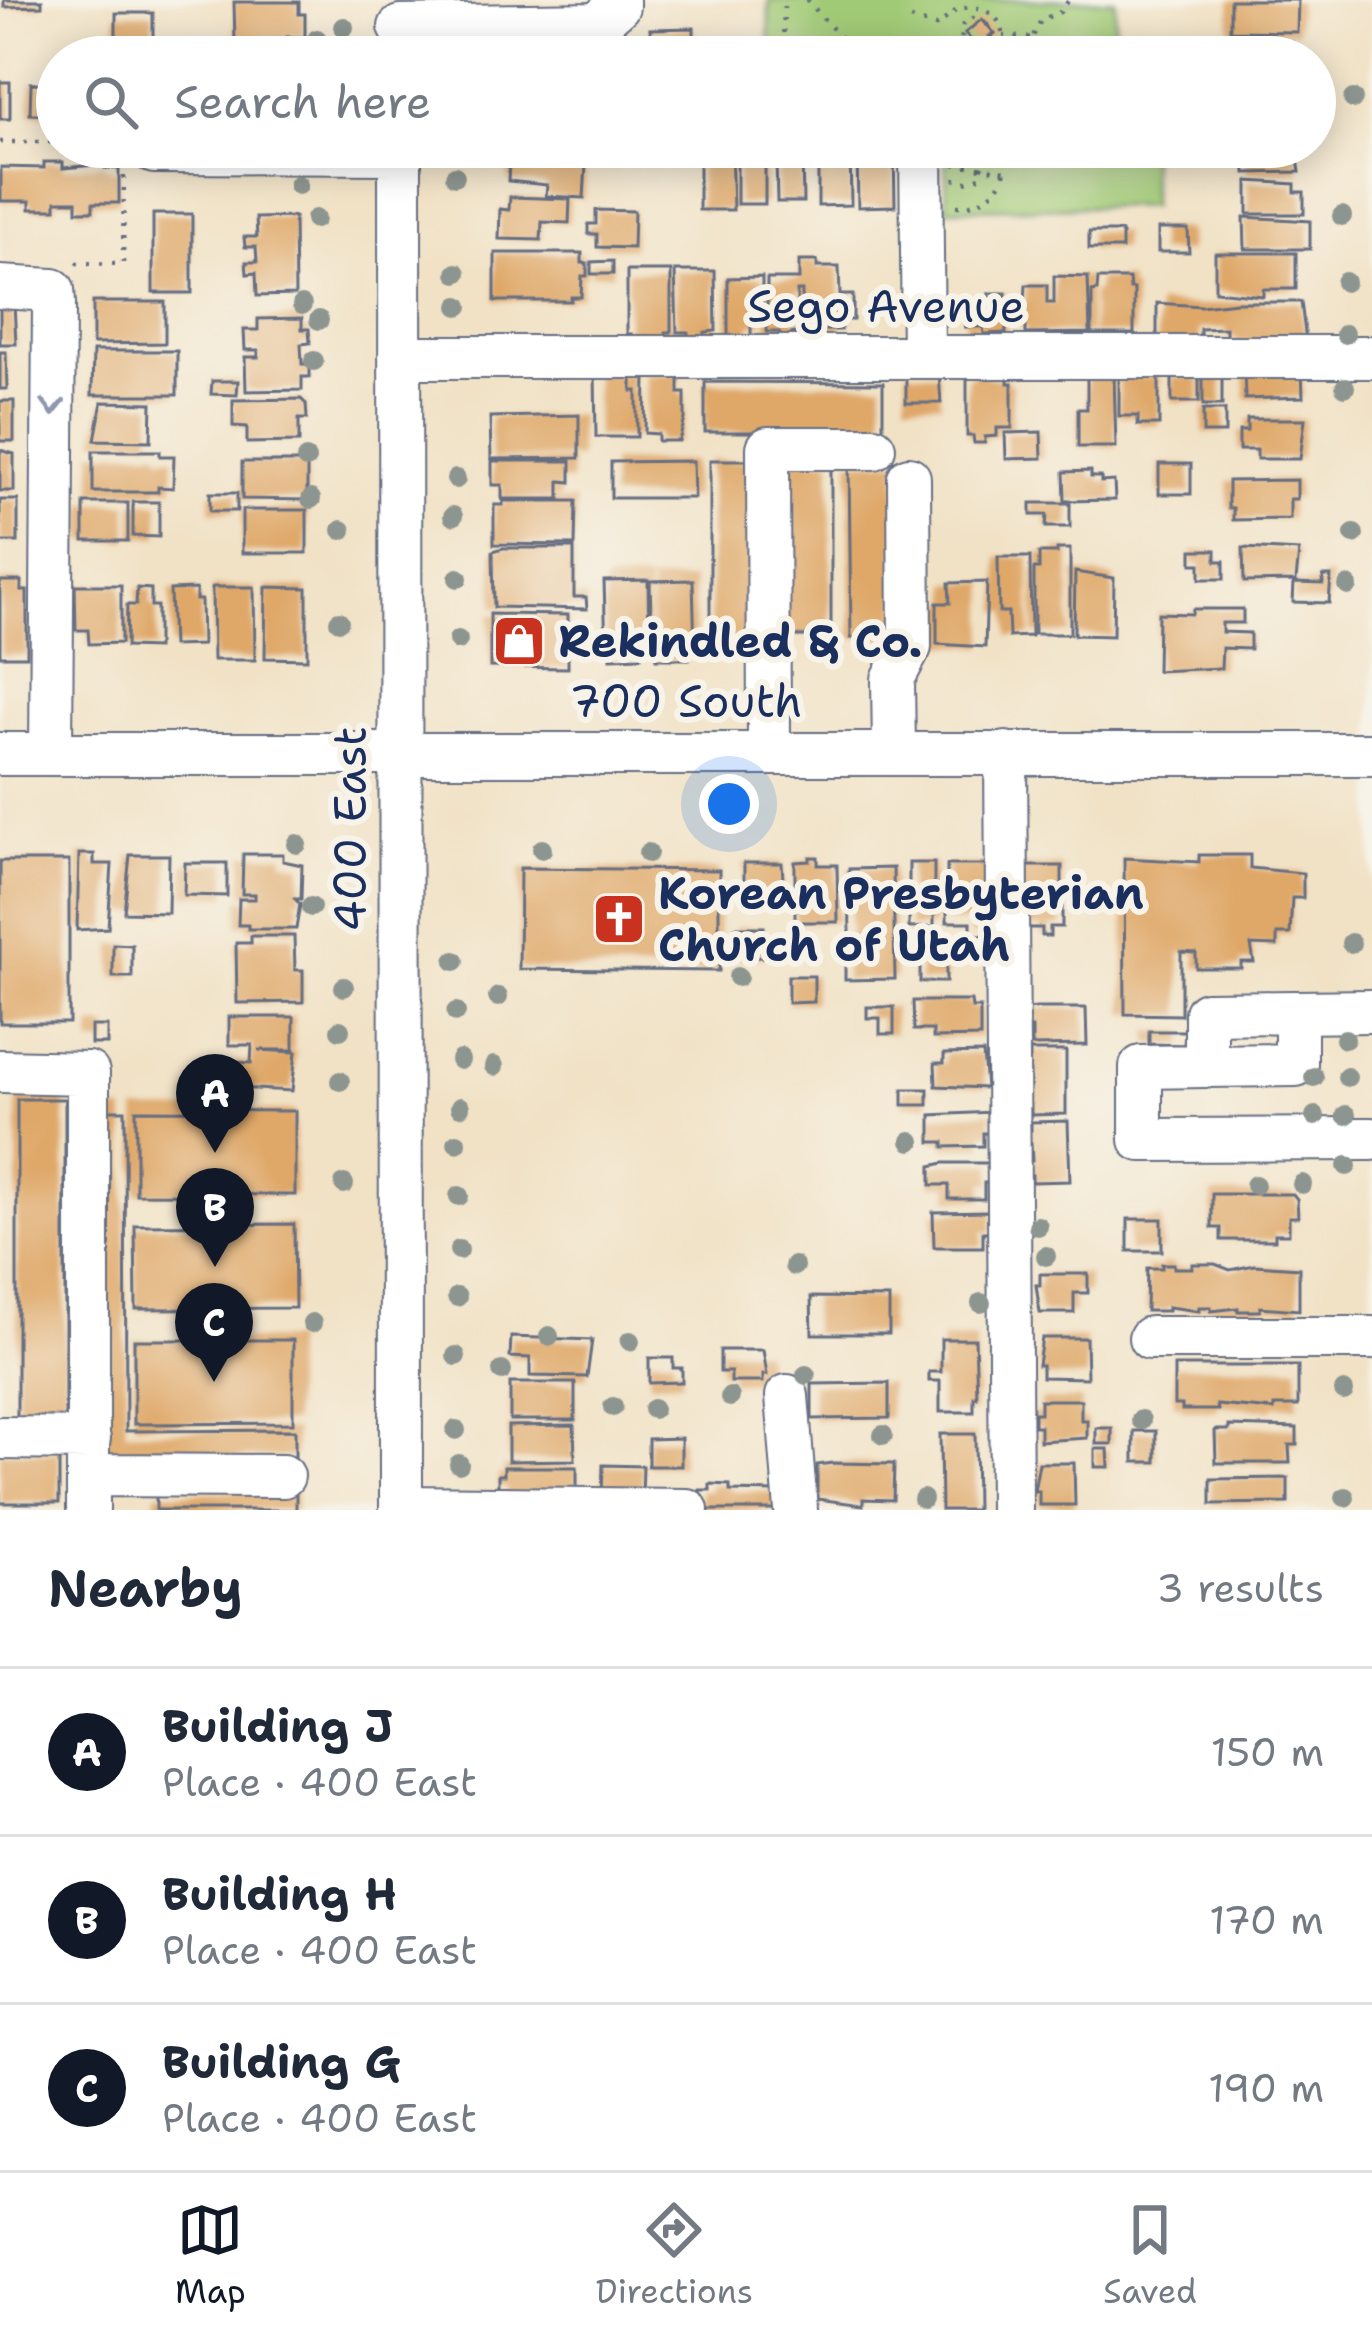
<!DOCTYPE html>
<html lang="en">
<head>
<meta charset="utf-8">
<style>
	:root { --surface:#fff; --page:#f2f2f3; --text:#1f2937; --muted:#747a83; --line:#e0e1e3; --accent:#111827 }
	body { margin:0; font-family:"Shantell Sans",sans-serif; background:var(--page); color:var(--text) }
	.you { position:absolute; left:729px; top:804px; width:42px; height:42px; margin:-30px; border:9px solid #fff; border-radius:50%; background:#1a73e8; box-shadow:0 0 0 18px #1a73e833 }
	.badge { display:grid; place-items:center; width:78px; height:78px; border-radius:50%; background:var(--accent); color:#fff; font-size:39px; font-weight:700 }
	.pin { position:absolute; translate:-50% -99px; filter:drop-shadow(0 3px 6px #0008) }
	.pin::after { content:''; position:absolute; top:63px; width:42px; height:36px; background:inherit; clip-path:polygon(0 0,100% 0,50% 100%) }
	.list { margin:0; padding:0; list-style:none }
	h2 { display:flex; justify-content:space-between; align-items:center; height:156px; margin:0; padding:0 48px; font-size:51px }
	h2 small { font-size:39px; font-weight:400; color:var(--muted) }
	.list li { display:grid; grid-template-columns:78px 1fr auto; gap:36px; align-items:center; box-sizing:border-box; height:168px; padding:0 48px; border-top:3px solid var(--line) }
	.list b { display:block; font-size:45px; white-space:nowrap }
	.list p { margin:0; font-size:39px; white-space:nowrap; color:var(--muted) }
	.list em { font-size:39px; font-style:normal; color:var(--muted) }
	.icon { flex:none; width:66px; height:66px; fill:none; stroke:currentColor; stroke-width:2; stroke-linecap:round; stroke-linejoin:round }
	.map { position:relative; flex:none; width:1372px; height:1510px; overflow:hidden }
	.search { position:absolute; background:var(--surface); box-shadow:0 6px 30px #0003; left:36px; right:36px; top:36px; height:132px; display:flex; align-items:center; gap:30px; box-sizing:border-box; padding:0 42px; border-radius:66px; color:var(--muted); font-size:45px }
	.sheet { height:660px; background:var(--surface) }
	nav { display:flex; justify-content:space-around; align-items:center; box-sizing:border-box; height:168px; border-top:3px solid var(--line); background:var(--surface); font-size:33px; color:var(--muted) }
	nav a { display:grid; justify-items:center; gap:6px }
	nav .on { color:var(--accent) }
	.map>svg:first-child { display:block }
	.green { fill:#a1ca76; stroke:#5e7c6a; stroke-width:3 }
	.building { fill:#dfa869 }
	.lines { fill:none; stroke-linecap:round; stroke-linejoin:round }
	.minor-casing { stroke:#666e82; stroke-width:46 }
	.path { stroke:#666e82; stroke-width:4.5; stroke-dasharray:3 9; stroke-linecap:butt }
	.minor { stroke:#fff; stroke-width:42 }
	.tree { fill:#8d9590 }
	.oneway { stroke:#8d97ae }
	.labels { text-anchor:middle; stroke-width:12; stroke-linejoin:round; paint-order:stroke }
	.street-label { font-size:45px; fill:#1b2f5e; stroke:#f7f3e8 }
	.poi-label { font-size:45px; font-weight:bold; fill:#1b2f5e; stroke:#f7f3e8; text-anchor:start }
</style>
</head>
<body>
<div class="map">
<svg width="1372" height="1510" viewBox="0 0 1372 1510">
	<rect width="100%" height="100%" fill="#f7f3e8"/>
	<filter id="ink" filterUnits="userSpaceOnUse"><feTurbulence type="fractalNoise" baseFrequency=".00833" numOctaves="2"/><feDisplacementMap in="SourceGraphic" scale="24" xChannelSelector="R" yChannelSelector="G"/><feConvolveMatrix kernelMatrix="1 2 1 2 8 2 1 2 1" color-interpolation-filters="sRGB"/></filter>
	<filter id="wash" filterUnits="userSpaceOnUse"><feTurbulence type="fractalNoise" baseFrequency=".004" numOctaves="4" result="noise"/><feDisplacementMap in="SourceGraphic" scale="48" xChannelSelector="R" yChannelSelector="G"/><feGaussianBlur stdDeviation="2.7" result="paint"/><feColorMatrix in="noise" values="0 0 0 0 0 0 0 0 0 0 0 0 0 0 0 0 0 1.4 0 .05"/><feComposite in="paint" operator="in"/></filter>
	<g filter="url(#wash)">
		<rect width="100%" height="100%" fill="#f1e2c6"/>
		<!-- green -->
		<path class="green" d="M769,0H1115V39L1124,57H769Z
			M945,147H1150L1151,206L947,209Z"/>
		<g id="blocks">
			<!-- building -->
			<path class="building" d="M4,0H42V6L4,7Z
				M1230,0H1298L1297,32L1230,31Z
				M234,2H299V14H305V37H287V42H235Z
				M116,13H153V39H116Z
				M982,19L995,34L979,49L965,33Z
				M694,28V39L651,40L650,29Z
				M1292,42V57H1194L1193,43Z
				M300,44V57H232L231,46Z
				M0,82H10V119H0Z
				M31,83L57,84V121H48V115L30,114Z
				M510,147L587,148L584,198L546,196L547,185L508,181Z
				M703,147H731L733,210H699V154H703Z
				M885,147H894L895,206L858,207L857,152L885,151Z
				M1245,147H1296L1300,172L1246,173Z
				M850,149L851,205L818,206V150Z
				M781,152H802L803,202H777L776,158H781Z
				M737,153H765V204H737Z
				M44,162H63V168L105,164V168L119,169V203H93V211H77V201H56V209H30V201H1V167L44,168Z
				M1248,181L1295,184V192H1304V214H1248Z
				M510,197L570,199L569,223L542,222L541,240L499,239L500,209L509,210Z
				M596,210L634,211L633,248L597,247V234H588V224H596Z
				M153,214H192V293H153Z
				M294,217L295,295L257,296L256,273L247,274L246,262H257L256,247H245L244,237H257L256,218Z
				M1244,217L1310,221V249H1245Z
				M1158,229H1188L1189,252H1158Z
				M1089,232H1122V249H1089Z
				M495,253H582V263H587V276H582L581,297H571V301H495Z
				M1215,253H1296V289H1263V296L1215,291Z
				M613,261V274H591V262Z
				M799,261H817V267H839L840,295H853V320H840L841,330H802V291H797V332L783,337L778,332H767V279H799Z
				M627,271H671V332H666V339H632V334H627Z
				M675,271H715L716,331L705,332V338H688V332H677Z
				M1054,276L1088,277L1090,333L1026,334V327L1019,326V302H1025L1026,285H1047V303H1054Z
				M762,277V324H751V338H728V278Z
				M1098,279H1129L1130,289H1134V334H1092V292L1097,291Z
				M989,293H1006V333L984,334L983,327H965V305L989,304Z
				M93,302H165V343L93,344Z
				M1236,302H1301L1306,340L1235,342V336H1226V328L1200,329V342L1157,343V303L1201,306Z
				M0,303H14L16,344H0Z
				M302,318V329H309L310,343L301,344L302,364H310V377H302V390L246,391L245,357H258V350H245L244,330H258V319Z
				M93,351H177V395H92Z
				M0,352H6L7,389H0Z
				M1244,366L1302,369L1303,397L1245,399Z
				M906,371L939,374L941,403H906Z
				M976,372L992,378H1008V383H1012V428H997V436L985,437V443H974L973,436H967V379Z
				M595,373H632V391H637V437H596Z
				M646,374H679V393H685V419L679,441H658V434L645,433Z
				M1087,376H1114L1116,447H1078V409H1087Z
				M1119,377H1159V425H1138V416H1119Z
				M1172,377H1199V402H1172Z
				M1203,378H1222V405H1203Z
				M212,381H238L237,395L211,394Z
				M705,382L883,383V432H705Z
				M301,399L306,404L307,419H299V442L247,443V427L233,426V400Z
				M0,401H14V441H0Z
				M102,402L152,403L151,441L95,440Z
				M1203,410H1225V433H1203Z
				M579,415V458L491,459L490,417Z
				M1247,419H1305L1300,459H1257V450H1239V431H1247Z
				M1041,432L1042,458L1006,459L1005,433Z
				M0,450L14,454V491H0Z
				M93,451H160V456H174L173,488L158,487V492H93Z
				M710,460H760V639H710Z
				M783,460H831V636H783Z
				M492,461H571V482L560,481V499H502V485H492Z
				M693,461L694,498H611V462Z
				M849,461H897L898,638H851Z
				M242,462H307V500L242,499Z
				M1159,464H1191V494H1159Z
				M1091,471V477H1101V482L1114,481L1115,500L1065,501L1064,472Z
				M1297,480V499H1290V519L1233,520V508H1228V481Z
				M210,493H237V511H210Z
				M0,500H18V542H0Z
				M503,501H576L575,545L494,544V505H503Z
				M133,502H159V537L133,536Z
				M84,503H128V541H84Z
				M1031,503H1070V527H1046L1047,515H1031Z
				M242,510H307V553H242Z
				M503,548H574V597H586L587,609L494,607L493,551Z
				M1243,548L1299,551L1296,581L1244,582Z
				M1057,549H1070V634H1034V569H1039V553H1057Z
				M1192,550H1216V561H1224V579H1200V564H1192Z
				M998,557H1030L1031,636L1009,637L1008,612H999Z
				M1075,572L1114,578L1113,636L1074,635Z
				M1323,576H1331L1329,603L1293,602L1294,583L1323,584Z
				M648,580L649,650L641,651V657L611,658V652H606L604,581Z
				M693,580L695,652H688L689,659H656V651H652L650,581Z
				M0,581H21V591H27V656H0Z
				M987,582L985,647L937,644V603H950L949,583Z
				M75,585H121V643L89,644L88,630H76Z
				M212,587H254L255,660H213Z
				M266,587L307,588V659L265,658Z
				M137,588L151,589V606H157V648L126,647L127,605H136Z
				M196,589V600H201L202,645L172,646L170,590Z
				M1193,609H1243V623H1222V632L1250,633V649L1222,648L1221,668L1157,671L1158,613L1192,614Z
				M490,614L568,615V668L490,667Z
				M79,854H94V864H112L108,928L77,930Z
				M243,854H283V861L302,865L301,899H295L300,904L296,929H248V925H238L239,899H255V894H242Z
				M130,855H169L168,913L124,912Z
				M1199,855H1250V868L1303,873V898H1292L1290,934H1277V946L1251,945L1254,962H1241V968H1196V953L1181,952V1015L1125,1014L1124,858L1199,862Z
				M810,857H818V865H837L838,922H795V862L810,861Z
				M0,861H69V1023H0Z
				M185,863H227V896L184,895Z
				M744,863H782L784,897L744,903Z
				M909,863H934V927L909,928Z
				M947,865H992V935H971V922H947Z
				M1020,866H1062V927H1050V936H1042V928H1020Z
				M520,868L719,870V971L519,969Z
				M893,868L895,979L845,980V936H850L849,869Z
				M735,927H764L765,957L736,958Z
				M251,936H294L295,970H303V1002L237,1003L236,943H251Z
				M113,944L132,945V977H113Z
				M920,952H946V982H920Z
				M788,976H814V1002L788,1003Z
				M913,1001H971L972,1008H980V1037L933,1038V1030H914Z
				M867,1007H894V1034H880V1018H867Z
				M1037,1008H1086L1087,1045L1032,1046V1028H1026V1009Z
				M229,1017H294V1050H258L296,1052L292,1091L236,1088V1062L251,1063L252,1045H229Z
				M91,1026H107V1044H91Z
				M1149,1031H1185L1184,1045L1149,1044Z
				M1030,1051H1066V1114L1031,1115V1105H1021V1090H1030V1072H1020V1058H1030Z
				M983,1053L986,1088L936,1086L935,1063H944V1054Z
				M903,1089H928V1105H903Z
				M17,1099H65V1422H17Z
				M98,1110H125L126,1431L295,1430V1457L99,1458Z
				M136,1110L295,1111V1195L136,1194Z
				M992,1112V1133H983V1146L944,1147V1142H931V1115Z
				M1068,1121L1070,1181L1032,1182V1175H1022L1021,1162L1032,1161L1031,1143H1021V1130H1031V1122Z
				M944,1163H992V1183H984V1199H949V1185H931V1166Z
				M1212,1194H1293L1297,1199L1298,1217H1289V1234H1275V1240H1221V1228H1212Z
				M993,1211L992,1232H983V1247H934L933,1212Z
				M1128,1219H1162V1251H1128Z
				M294,1224L295,1308L136,1309L135,1225Z
				M1162,1264H1174V1268H1192V1264H1215L1230,1270L1254,1265L1299,1268V1310L1260,1307V1311H1238V1308L1211,1311V1307H1199V1311L1168,1307V1311H1146L1147,1268H1162Z
				M1040,1274H1088V1293H1074V1313H1040L1036,1285H1040Z
				M811,1297L889,1298V1334H812Z
				M511,1337L592,1340L587,1377L530,1376V1358L510,1357Z
				M1042,1338H1086L1087,1378L1042,1377V1365H1038Z
				M941,1339H975L977,1397H974V1412H940V1381H929V1372H941Z
				M134,1340H293V1423L134,1424Z
				M720,1350H763L767,1375H763V1382H731V1372H720Z
				M649,1358H673V1368H682V1382L649,1383Z
				M1174,1366H1298V1406H1274V1410L1217,1405L1218,1410H1182V1405H1174Z
				M510,1383H575V1420H510Z
				M889,1383V1418L812,1419V1384Z
				M1040,1400H1081V1420H1087V1438L1040,1441V1426H1034V1413H1040Z
				M574,1425L575,1460L508,1461V1426Z
				M1229,1426L1297,1428V1445H1289L1290,1463H1216L1215,1430H1229Z
				M1096,1428H1112V1444H1096Z
				M1134,1431H1156V1462H1134Z
				M940,1434H975L976,1510H941Z
				M681,1438V1466H648V1439Z
				M1095,1449H1108L1109,1467H1095Z
				M0,1452H59V1503H0Z
				M833,1463L894,1464L893,1500L863,1499V1505L817,1499V1465Z
				M1039,1463H1074L1075,1505H1039V1491H1034Z
				M603,1465L643,1466L642,1499L602,1498Z
				M504,1467H577V1506H506V1487H498V1475H504Z
				M1288,1478V1503L1211,1504V1479Z
				M710,1484L730,1485V1491L776,1492L775,1510H700V1490H710Z
				M296,1491V1510H156V1493Z"/>
		</g>
	</g>
	<g filter="url(#ink)">
		<use href="#blocks" fill-opacity="0" stroke="#666e82" stroke-width="3"/>
		<g class="lines">
			<!-- minor casing -->
			<g class="minor-casing">
				<path id="minor" d="M400,27L597,24L618,6V0
					M400,147L401,1510
					M921,147L923,357
					M154,152L400,153
					M0,287L53,290L54,303L51,754
					M400,357H1372
					M769,752L768,448H874
					M894,752L893,679L910,647L909,478
					M1006,753L1011,1510
					M0,754H1372
					M1372,1011L1206,1013V1066L1141,1067V1140L1372,1139
					M1206,1066L1296,1065V1012
					M0,1071L88,1073V1510
					M1150,1338H1372
					M787,1396L796,1510
					M0,1438L89,1439
					M89,1475L283,1476
					M401,1507L687,1510"/>
			</g>
			<!-- path -->
			<path class="path" d="M807,0L858,57
				M911,19L936,26C945,21 951,13 959,9C994,0 1014,31 995,57L988,46
				M986,22L973,18L963,25L961,44L968,50L981,51C993,43 991,34 986,22L990,10
				M991,35L1031,38
				M783,57L784,0
				M823,57L842,41
				M933,57H953
				M1023,57L1041,20L1060,12L1069,0
				M0,142H57
				M954,164L1006,171
				M954,179L965,182L980,177L983,162L974,147
				M957,206C989,206 1015,179 1002,147
				M76,263L123,264L124,172"/>
			<!-- minor -->
			<use href="#minor" class="minor"/>
		</g>
		<!-- trees -->
		<g class="tree">
			<circle cx="344" cy="27" r="10"/>
			<circle cx="317" cy="39" r="10"/>
			<circle cx="1353" cy="99" r="10"/>
			<circle cx="455" cy="176" r="10"/>
			<circle cx="298" cy="185" r="10"/>
			<circle cx="1342" cy="216" r="10"/>
			<circle cx="315" cy="219" r="10"/>
			<circle cx="457" cy="273" r="10"/>
			<circle cx="1345" cy="282" r="10"/>
			<circle cx="302" cy="305" r="10"/>
			<circle cx="459" cy="306" r="10"/>
			<circle cx="319" cy="320" r="10"/>
			<circle cx="1345" cy="334" r="10"/>
			<circle cx="314" cy="361" r="10"/>
			<circle cx="1345" cy="387" r="10"/>
			<circle cx="306" cy="459" r="10"/>
			<circle cx="456" cy="479" r="10"/>
			<circle cx="311" cy="499" r="10"/>
			<circle cx="453" cy="516" r="10"/>
			<circle cx="342" cy="530" r="10"/>
			<circle cx="1354" cy="534" r="10"/>
			<circle cx="458" cy="578" r="10"/>
			<circle cx="1348" cy="586" r="10"/>
			<circle cx="339" cy="621" r="10"/>
			<circle cx="458" cy="640" r="10"/>
			<circle cx="297" cy="844" r="10"/>
			<circle cx="542" cy="849" r="10"/>
			<circle cx="648" cy="853" r="10"/>
			<circle cx="311" cy="907" r="10"/>
			<circle cx="1351" cy="943" r="10"/>
			<circle cx="455" cy="961" r="10"/>
			<circle cx="738" cy="977" r="10"/>
			<circle cx="344" cy="987" r="10"/>
			<circle cx="498" cy="997" r="10"/>
			<circle cx="456" cy="1012" r="10"/>
			<circle cx="340" cy="1030" r="10"/>
			<circle cx="1345" cy="1039" r="10"/>
			<circle cx="460" cy="1060" r="10"/>
			<circle cx="494" cy="1066" r="10"/>
			<circle cx="1314" cy="1077" r="10"/>
			<circle cx="1347" cy="1077" r="10"/>
			<circle cx="340" cy="1081" r="10"/>
			<circle cx="460" cy="1107" r="10"/>
			<circle cx="1346" cy="1115" r="10"/>
			<circle cx="1315" cy="1116" r="10"/>
			<circle cx="911" cy="1141" r="10"/>
			<circle cx="457" cy="1143" r="10"/>
			<circle cx="1347" cy="1166" r="10"/>
			<circle cx="344" cy="1184" r="10"/>
			<circle cx="1302" cy="1184" r="10"/>
			<circle cx="1255" cy="1185" r="10"/>
			<circle cx="459" cy="1196" r="10"/>
			<circle cx="1038" cy="1226" r="10"/>
			<circle cx="459" cy="1250" r="10"/>
			<circle cx="1046" cy="1256" r="10"/>
			<circle cx="794" cy="1266" r="10"/>
			<circle cx="457" cy="1297" r="10"/>
			<circle cx="981" cy="1303" r="10"/>
			<circle cx="312" cy="1323" r="10"/>
			<circle cx="549" cy="1336" r="10"/>
			<circle cx="630" cy="1341" r="10"/>
			<circle cx="456" cy="1356" r="10"/>
			<circle cx="502" cy="1371" r="10"/>
			<circle cx="806" cy="1375" r="10"/>
			<circle cx="1344" cy="1391" r="10"/>
			<circle cx="730" cy="1397" r="10"/>
			<circle cx="613" cy="1407" r="10"/>
			<circle cx="653" cy="1409" r="10"/>
			<circle cx="1141" cy="1420" r="10"/>
			<circle cx="456" cy="1430" r="10"/>
			<circle cx="883" cy="1435" r="10"/>
			<circle cx="459" cy="1464" r="10"/>
			<circle cx="1345" cy="1497" r="10"/>
			<circle cx="923" cy="1499" r="10"/>
		</g>
		<!-- one-way arrows -->
		<defs><path id="oneway-chevron" d="M-2-3.5L2.5 0L-2 3.5" fill="none" stroke-width="1.6" stroke-linecap="round" stroke-linejoin="round" transform="scale(3)"/></defs>
		<use class="oneway" href="#oneway-chevron" transform="translate(53 407) rotate(91)"/>
	</g>
	<!-- icons -->
	<defs>
		<g id="shop-square" transform="scale(2.7)"><rect x="-9" y="-9" width="18" height="18" rx="4" fill="#c8321e" stroke="#f7f3e8"/><path d="M-5-2.5h2.3a2.7 3.5 0 0 1 5.4 0H5L5.5 6h-11ZM-1.5-2.5h3a1.5 2.3 0 0 0-3 0Z" fill="#fff"/></g>
		<g id="church-square" transform="scale(2.7)"><rect x="-9" y="-9" width="18" height="18" rx="4" fill="#c8321e" stroke="#f7f3e8"/><path d="M-1.2-6h2.4v3.5h3.3v2.4h-3.3V6h-2.4V-.1h-3.3v-2.4h3.3Z" fill="#fff"/></g>
	</defs>
	<g fill-rule="evenodd">
		<use href="#shop-square" x="519" y="641"/>
		<use href="#church-square" x="619" y="919"/>
	</g>
	<g class="labels">
		<!-- street labels -->
		<g class="street-label">
			<text x="886" y="322">Sego Avenue</text>
			<text x="686" y="717">700 South</text>
			<text transform="translate(350 829) rotate(-90)" y="16">400 East</text>
		</g>
		<!-- poi labels -->
		<g class="poi-label">
			<text x="558" y="657">Rekindled &amp; Co.</text>
			<text x="658" y="909">Korean Presbyterian<tspan x="658" dy="52">Church of Utah</tspan></text>
		</g>
	</g>
</svg>
<div class="you"></div>
<div class="pin badge" style="left:215px;top:1153px">A</div>
<div class="pin badge" style="left:215px;top:1267px">B</div>
<div class="pin badge" style="left:214px;top:1382px">C</div>
<div class="search"><svg class="icon" aria-label="search" viewBox="0 0 24 24"><circle cx="10" cy="10" r="6"/><path d="M15 15l6 6"/></svg>Search here</div>
</div>
<section class="sheet">
<h2>Nearby<small>3 results</small></h2>
<ul class="list">
<li><span class="badge">A</span><div><b>Building J</b><p>Place · 400 East</p></div><em>150 m</em></li>
<li><span class="badge">B</span><div><b>Building H</b><p>Place · 400 East</p></div><em>170 m</em></li>
<li><span class="badge">C</span><div><b>Building G</b><p>Place · 400 East</p></div><em>190 m</em></li>
</ul>
</section>
<nav>
<a class="on"><svg class="icon" aria-label="map" viewBox="0 0 24 24"><path d="M3 6l6-2 6 2 6-2v14l-6 2-6-2-6 2zM9 4v14M15 6v14"/></svg>Map</a>
<a><svg class="icon" aria-label="directions" viewBox="0 0 24 24"><path d="M12 3l9 9-9 9-9-9zM9 14v-3h6M13 9l2 2-2 2"/></svg>Directions</a>
<a><svg class="icon" aria-label="saved" viewBox="0 0 24 24"><path d="M7 4h10v16l-5-4-5 4z"/></svg>Saved</a>
</nav>
</body>
</html>
